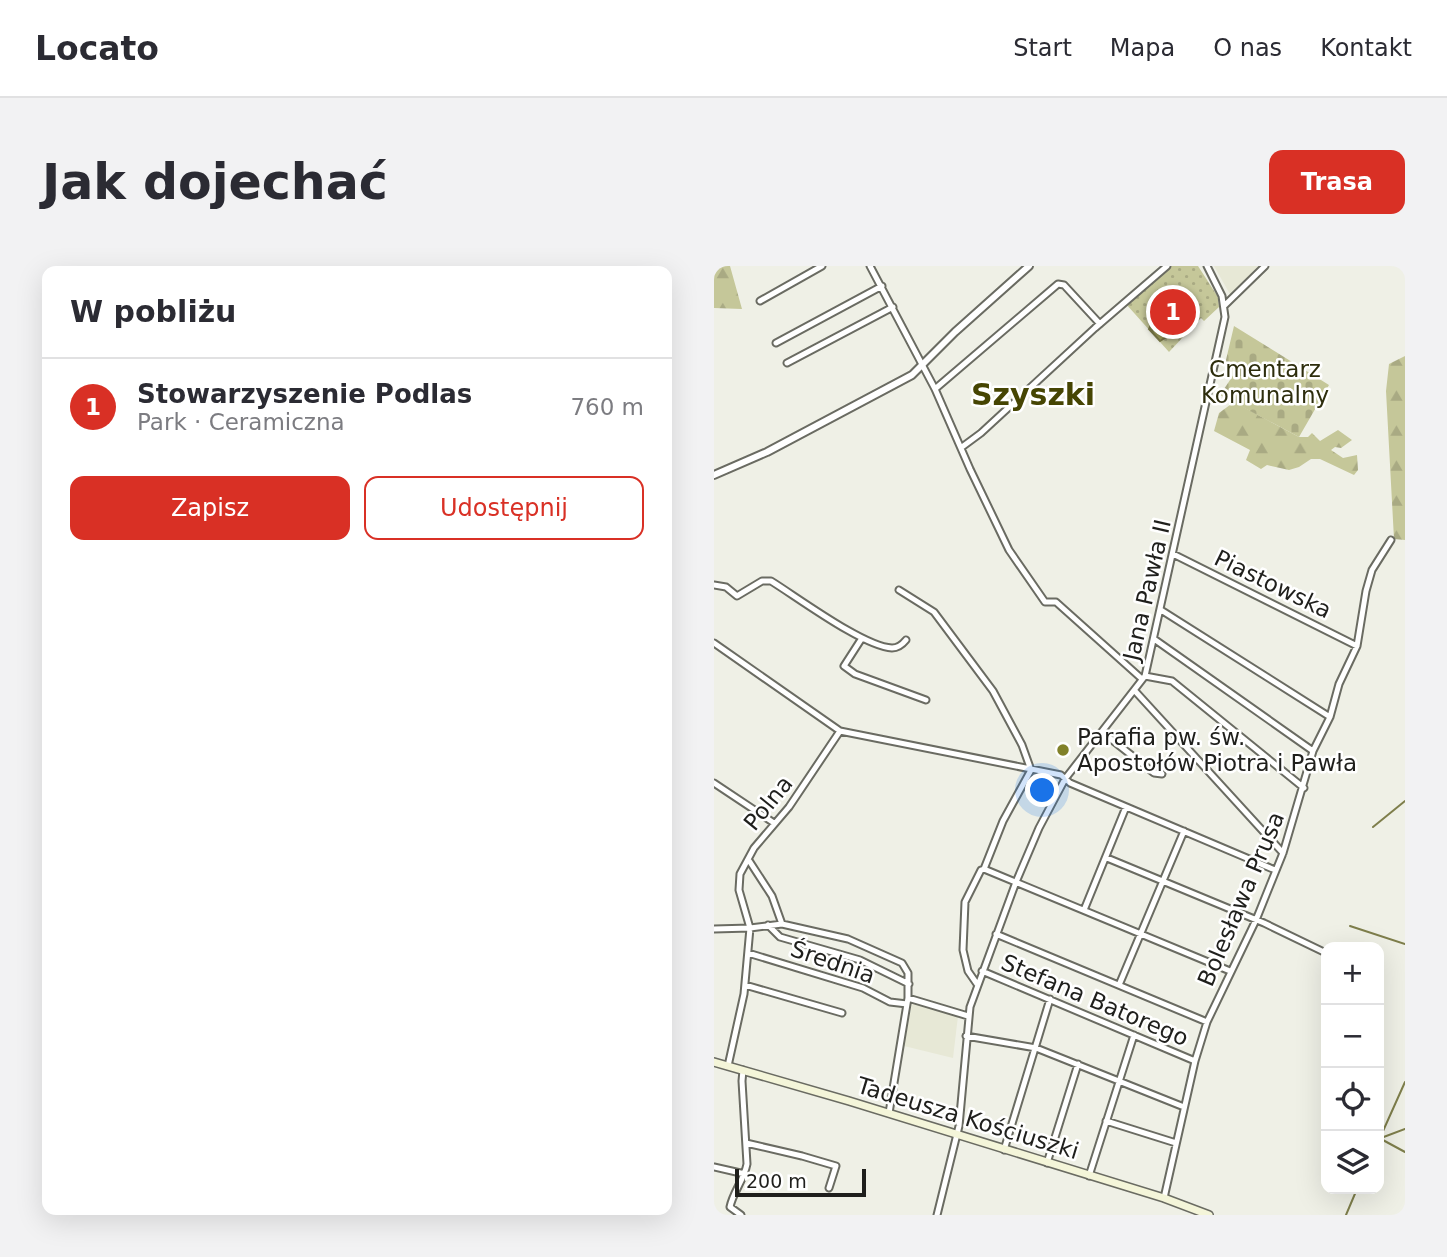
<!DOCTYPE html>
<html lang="pl">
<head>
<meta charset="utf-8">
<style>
	:root { --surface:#fff; --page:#f2f2f3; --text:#2b2b33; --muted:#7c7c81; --line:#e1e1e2; --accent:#d93025 }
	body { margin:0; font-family:"DejaVu Sans",sans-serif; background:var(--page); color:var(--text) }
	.controls { position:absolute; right:21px; bottom:21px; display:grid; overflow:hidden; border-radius:14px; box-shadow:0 7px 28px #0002 }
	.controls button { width:63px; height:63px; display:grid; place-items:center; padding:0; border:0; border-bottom:2px solid var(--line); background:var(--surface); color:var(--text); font:35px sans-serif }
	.scale { position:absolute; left:21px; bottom:18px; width:131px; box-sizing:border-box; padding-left:7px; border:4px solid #1f1f1c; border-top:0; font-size:19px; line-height:24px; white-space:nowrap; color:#1f1f1c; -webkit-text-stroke:5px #fff; paint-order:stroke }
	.you { position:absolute; left:329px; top:525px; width:24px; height:24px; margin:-18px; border:5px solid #fff; border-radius:50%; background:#1a73e8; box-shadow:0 0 0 10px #1a73e833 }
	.badge { display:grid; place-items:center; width:46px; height:46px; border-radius:50%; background:var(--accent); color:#fff; font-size:23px; font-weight:700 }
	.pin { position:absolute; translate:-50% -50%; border:4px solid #fff; box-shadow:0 2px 7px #0006 }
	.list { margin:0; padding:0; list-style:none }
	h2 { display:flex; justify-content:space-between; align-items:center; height:91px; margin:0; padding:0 28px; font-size:30px }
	h2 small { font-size:23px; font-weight:400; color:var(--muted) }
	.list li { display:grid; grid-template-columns:46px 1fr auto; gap:21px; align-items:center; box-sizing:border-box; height:98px; padding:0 28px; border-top:2px solid var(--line) }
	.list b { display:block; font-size:26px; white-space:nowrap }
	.list p { margin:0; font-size:23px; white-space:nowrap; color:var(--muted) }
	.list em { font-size:23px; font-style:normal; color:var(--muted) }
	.actions { display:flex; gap:14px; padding:21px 28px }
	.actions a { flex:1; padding:16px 0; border:2px solid var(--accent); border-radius:14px; text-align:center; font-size:24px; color:var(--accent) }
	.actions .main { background:var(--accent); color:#fff }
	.icon { flex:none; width:38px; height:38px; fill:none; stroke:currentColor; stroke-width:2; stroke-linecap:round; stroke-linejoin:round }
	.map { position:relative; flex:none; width:691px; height:949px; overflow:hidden; border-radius:14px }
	header { display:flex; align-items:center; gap:42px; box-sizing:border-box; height:98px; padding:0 35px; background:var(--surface); border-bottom:2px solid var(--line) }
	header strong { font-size:33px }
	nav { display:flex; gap:38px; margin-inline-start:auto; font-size:24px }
	.intro { display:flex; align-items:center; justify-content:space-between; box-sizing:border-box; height:168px; padding:0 42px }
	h1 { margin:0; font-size:49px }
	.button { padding:18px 32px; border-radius:14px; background:var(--accent); color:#fff; font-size:24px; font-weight:700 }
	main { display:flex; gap:42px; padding:0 42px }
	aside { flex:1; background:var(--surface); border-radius:14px; box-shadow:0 7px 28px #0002 }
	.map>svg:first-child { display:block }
	.built { fill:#e7e8d6 }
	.forest { fill:url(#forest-firs) }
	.cemetery { fill:url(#cemetery-stones) }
	.park { fill:url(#park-dots) }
	.water { fill:url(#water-waves); stroke:#7e7e4b; stroke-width:2 }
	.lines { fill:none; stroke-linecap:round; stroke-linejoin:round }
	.stream { stroke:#7e7e4b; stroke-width:2 }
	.minor-casing { stroke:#6a6b62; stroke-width:9 }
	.tertiary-casing { stroke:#6a6b62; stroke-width:10 }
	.secondary-casing { stroke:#6a6b62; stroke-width:10 }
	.minor { stroke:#fff; stroke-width:5 }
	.tertiary { stroke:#fff; stroke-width:6 }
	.secondary { stroke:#f4f5d9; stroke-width:7 }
	.poi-dot { fill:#818129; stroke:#fff; stroke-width:2.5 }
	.labels { text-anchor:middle; stroke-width:5; stroke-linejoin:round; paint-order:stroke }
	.park-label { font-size:23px; fill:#2d2d0d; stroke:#fff }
	.street-label { font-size:23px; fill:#1f1f1c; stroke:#fff }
	.poi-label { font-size:23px; fill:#1f1f1c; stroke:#fff; text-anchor:start }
	.district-label { font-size:30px; font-weight:bold; fill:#464503; stroke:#fff }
</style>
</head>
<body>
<header>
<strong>Locato</strong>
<nav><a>Start</a><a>Mapa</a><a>O nas</a><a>Kontakt</a></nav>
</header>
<div class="intro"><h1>Jak dojechać</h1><a class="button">Trasa</a></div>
<main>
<aside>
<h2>W pobliżu<small></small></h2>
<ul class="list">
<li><span class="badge">1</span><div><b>Stowarzyszenie Podlas</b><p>Park · Ceramiczna</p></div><em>760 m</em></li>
</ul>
<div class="actions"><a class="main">Zapisz</a><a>Udostępnij</a></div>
</aside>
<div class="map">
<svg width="691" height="949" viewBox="0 0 691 949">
	<defs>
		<pattern id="forest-firs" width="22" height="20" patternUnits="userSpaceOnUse" patternTransform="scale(1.75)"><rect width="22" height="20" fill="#c5c799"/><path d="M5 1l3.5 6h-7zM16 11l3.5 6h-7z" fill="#a9aa83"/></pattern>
		<pattern id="cemetery-stones" width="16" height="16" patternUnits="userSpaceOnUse" patternTransform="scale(1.75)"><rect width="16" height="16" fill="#c5c799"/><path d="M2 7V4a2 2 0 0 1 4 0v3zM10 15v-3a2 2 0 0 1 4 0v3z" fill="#a9aa83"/></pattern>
		<pattern id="park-dots" width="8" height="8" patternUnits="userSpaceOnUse" patternTransform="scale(1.75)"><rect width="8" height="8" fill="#c5c799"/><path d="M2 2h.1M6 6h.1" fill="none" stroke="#a9aa83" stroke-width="1.8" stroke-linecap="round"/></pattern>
		<pattern id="water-waves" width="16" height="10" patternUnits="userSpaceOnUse" patternTransform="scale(1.75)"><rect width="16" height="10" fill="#a7a75f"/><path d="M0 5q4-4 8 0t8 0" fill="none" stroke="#87874e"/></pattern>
	</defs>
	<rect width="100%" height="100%" fill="#eff0e6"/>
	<!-- built -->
	<path class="built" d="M500,0H548L517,30Z
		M198,737L244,750L239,792L190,780Z"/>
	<!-- forest -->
	<path class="forest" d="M0,0H16L28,43L0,42Z
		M691,90V274L680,273L672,125L675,98Z
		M520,136L585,171H594L598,167L606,175L624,164L638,174L627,182L621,181L617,184L629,192L643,189L644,204L640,209L606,193H597L585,201L575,204L553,199L547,203L532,194L536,184L500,165L505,147Z"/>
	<!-- cemetery -->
	<path class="cemetery" d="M520,60L615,119L585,171L506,129L522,105L511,98Z"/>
	<!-- park -->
	<path class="park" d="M455,0H484L504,31L505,41L490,55L487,52L455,86L412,38Z"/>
	<!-- water -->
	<path class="water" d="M444,45L458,50L465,59L463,64L446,75L435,63Z"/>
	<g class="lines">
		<!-- stream -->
		<path class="stream" d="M659,561L691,535
			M636,660L691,678
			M667,872L691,863
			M667,873L691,886
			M665,874L691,816
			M632,949L643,923"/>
		<!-- minor casing -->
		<g class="minor-casing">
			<path id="minor" d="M156,0L221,123L256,203L295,284L331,336H342L428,413
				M46,35L108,0
				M511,39L551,0
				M62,77L168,20
				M73,97L179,41
				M221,123L344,18L350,19L386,58
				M248,181L267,167L381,62L453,0
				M459,288L643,380
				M0,319L12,321L23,330L48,315H57C83,331 150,381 178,382C184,382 188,379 192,374
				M185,324L220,346L279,425L308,479L317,504L289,555L270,603
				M447,344L616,451
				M148,372L130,400L141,408L212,434
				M440,373L599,485
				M0,377L126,465L347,509L356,517L561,604
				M431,410L458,415L590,522
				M421,425L569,587
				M388,466L440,507L448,508
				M0,517L60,557
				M393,592L550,657L612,687
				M34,593L58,630L68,658
				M370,644L412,541
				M54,659L66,671L146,694L195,718
				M0,663L36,662L68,658L134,673L188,697L194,707V732L175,847
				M282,668L493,756
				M34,687L149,722L176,736L193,738
				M268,705L481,795
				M263,718L254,705L249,684L251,636L267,604L270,603L516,705
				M31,719L128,747
				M405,719L470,565
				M194,732L254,750
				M252,770L322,782L470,841
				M14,800L30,728L36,662L25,624L26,608L40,582L75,541L126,465
				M392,855L462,877
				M32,877L88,890L122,900L115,922
				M290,884L336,733
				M333,897L364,798
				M0,901L31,908
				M375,910L420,769
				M450,932L481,795L493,756L542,654L569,587L599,485L616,451L625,418L643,380L652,325L658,304L677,274
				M27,949L16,941C19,926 30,914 33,898L28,815L29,804
				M223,949L245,860L256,741L302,616L325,562L351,513L431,410L511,51L508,30L493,0"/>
		</g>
		<!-- tertiary casing -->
		<g class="tertiary-casing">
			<path id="tertiary" d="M0,209L53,186L198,109L241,66L315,0"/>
		</g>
		<!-- secondary casing -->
		<g class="secondary-casing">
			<path id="secondary" d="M0,796L135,835L450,932L495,949"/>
		</g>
		<!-- minor -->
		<use href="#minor" class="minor"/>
		<!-- tertiary -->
		<use href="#tertiary" class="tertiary"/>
		<!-- secondary -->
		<use href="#secondary" class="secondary"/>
	</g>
	<!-- markers -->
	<circle class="poi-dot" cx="349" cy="484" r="7"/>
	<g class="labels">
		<!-- park labels -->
		<g class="park-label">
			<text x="551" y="111">Cmentarz<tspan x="551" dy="26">Komunalny</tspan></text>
		</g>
		<!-- street labels -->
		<g class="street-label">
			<text transform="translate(559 318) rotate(26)" y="8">Piastowska</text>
			<text transform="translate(433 324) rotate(-77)" y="8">Jana Pawła II</text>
			<text transform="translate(54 537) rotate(-51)" y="8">Polna</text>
			<text transform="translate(527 633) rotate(-67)" y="8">Bolesława Prusa</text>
			<text transform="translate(119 696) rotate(19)" y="8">Średnia</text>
			<text transform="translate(381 734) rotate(23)" y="8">Stefana Batorego</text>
			<text transform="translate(254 852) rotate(17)" y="8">Tadeusza Kościuszki</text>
		</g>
		<!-- poi labels -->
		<g class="poi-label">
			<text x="363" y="479">Parafia pw. św.<tspan x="363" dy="26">Apostołów Piotra i Pawła</tspan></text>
		</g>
		<!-- district labels -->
		<g class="district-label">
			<text x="319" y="139">Szyszki</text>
		</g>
	</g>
</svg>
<div class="controls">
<button>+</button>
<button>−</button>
<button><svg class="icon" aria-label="locate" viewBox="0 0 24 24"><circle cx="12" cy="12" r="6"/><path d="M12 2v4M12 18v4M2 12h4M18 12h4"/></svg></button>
<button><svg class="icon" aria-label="layers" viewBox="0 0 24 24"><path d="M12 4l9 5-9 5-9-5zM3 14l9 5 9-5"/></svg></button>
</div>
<div class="scale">200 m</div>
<div class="you"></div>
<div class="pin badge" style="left:459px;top:46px">1</div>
</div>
</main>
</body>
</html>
